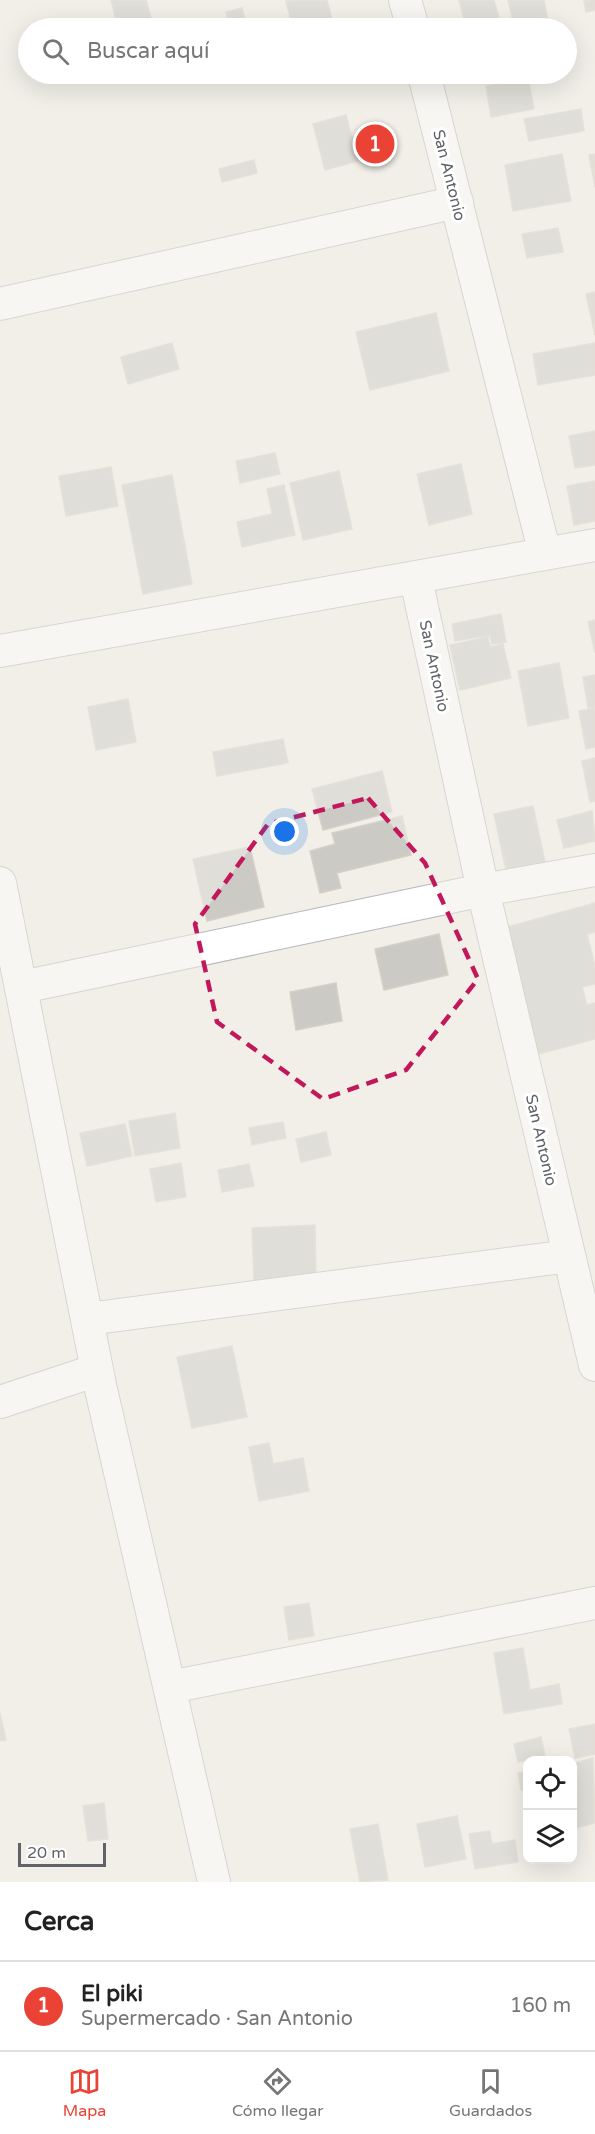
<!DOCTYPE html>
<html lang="es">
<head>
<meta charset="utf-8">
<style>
	:root { --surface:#fff; --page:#f2f2f2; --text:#222; --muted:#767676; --line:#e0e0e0; --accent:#ea4335 }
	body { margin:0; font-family:"Varela Round",sans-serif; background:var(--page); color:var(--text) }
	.controls { position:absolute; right:18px; bottom:18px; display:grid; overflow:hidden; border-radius:12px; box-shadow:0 6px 24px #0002 }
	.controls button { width:54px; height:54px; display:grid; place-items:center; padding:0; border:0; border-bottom:2px solid var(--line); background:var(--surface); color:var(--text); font:30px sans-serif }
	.scale { position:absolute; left:18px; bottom:15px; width:88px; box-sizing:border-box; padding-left:6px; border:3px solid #5f6368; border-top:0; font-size:16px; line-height:21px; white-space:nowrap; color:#5f6368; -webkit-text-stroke:4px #fff; paint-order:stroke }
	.you { position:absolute; left:285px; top:832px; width:21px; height:21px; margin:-15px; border:4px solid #fff; border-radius:50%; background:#1a73e8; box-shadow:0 0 0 9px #1a73e833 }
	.badge { display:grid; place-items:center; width:39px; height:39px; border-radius:50%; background:var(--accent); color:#fff; font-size:20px; font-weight:700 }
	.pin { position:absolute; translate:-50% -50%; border:3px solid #fff; box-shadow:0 2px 6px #0006 }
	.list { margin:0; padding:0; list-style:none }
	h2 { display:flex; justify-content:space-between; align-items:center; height:78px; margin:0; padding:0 24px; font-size:26px }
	h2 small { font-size:20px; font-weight:400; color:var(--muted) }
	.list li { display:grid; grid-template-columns:39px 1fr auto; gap:18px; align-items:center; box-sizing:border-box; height:90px; padding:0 24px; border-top:2px solid var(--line) }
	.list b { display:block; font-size:22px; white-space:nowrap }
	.list p { margin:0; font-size:20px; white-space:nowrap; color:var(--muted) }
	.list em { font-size:20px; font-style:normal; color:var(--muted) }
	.icon { flex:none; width:33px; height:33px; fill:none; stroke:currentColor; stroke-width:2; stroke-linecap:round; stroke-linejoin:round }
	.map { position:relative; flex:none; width:595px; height:1882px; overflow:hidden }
	.search { position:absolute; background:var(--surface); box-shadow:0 6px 24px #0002; left:18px; right:18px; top:18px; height:66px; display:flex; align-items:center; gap:15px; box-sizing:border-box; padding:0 21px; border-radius:33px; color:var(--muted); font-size:22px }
	.sheet { height:168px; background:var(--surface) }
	nav { display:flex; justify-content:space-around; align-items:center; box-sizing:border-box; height:84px; border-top:2px solid var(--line); background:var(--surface); font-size:16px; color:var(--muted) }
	nav a { display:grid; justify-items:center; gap:3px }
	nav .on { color:var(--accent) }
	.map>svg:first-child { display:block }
	.building { fill:#cccac5; stroke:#d6d1c6; stroke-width:1.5 }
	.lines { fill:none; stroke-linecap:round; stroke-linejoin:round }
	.minor-casing { stroke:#b5b8bc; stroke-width:34 }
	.minor { stroke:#fff; stroke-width:32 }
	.marked { fill:none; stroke:#c2185b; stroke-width:4.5; stroke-dasharray:12 8; stroke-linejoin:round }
	.labels { text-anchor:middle; stroke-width:6; stroke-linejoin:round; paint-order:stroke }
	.street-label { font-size:16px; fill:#5f6368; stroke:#fff }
</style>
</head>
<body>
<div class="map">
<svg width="595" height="1882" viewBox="0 0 595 1882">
	<rect width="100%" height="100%" fill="#f1efe8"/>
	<!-- building -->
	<path class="building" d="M111,0H146L154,28H118Z
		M327,0L334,28H293L286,1Z
		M459,0H494L499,18L466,27Z
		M508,0H544L549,27L515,28Z
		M595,0V10L586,12L584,1Z
		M242,8L247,28H230L226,12Z
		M39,74H56L40,78Z
		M528,78L534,109L491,117L486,86Z
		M581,109L584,131L529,141L524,119Z
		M346,115L352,138L381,130L387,153L325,170L313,124Z
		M562,154L571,201L513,211L505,165Z
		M595,154V187L589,155Z
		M254,160L257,173L222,182L219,169Z
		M558,228L563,252L527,258L522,234Z
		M595,292V335L586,294Z
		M436,313L449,371L370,390L356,332Z
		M172,343L179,369L128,384L121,357Z
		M595,343V375L538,385L533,354Z
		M595,431V465L575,468L569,436Z
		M275,453L280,474L240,483L236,461Z
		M461,464L472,514L429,525L417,474Z
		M111,467L118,506L66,516L59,476Z
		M339,471L352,529L303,540L290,483Z
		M172,475L192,584L143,594L122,485Z
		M595,481V521L574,525L567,486Z
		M284,485L295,535L242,547L237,522L272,514L267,489Z
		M501,614L506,642L492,644L490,635L455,641L452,624Z
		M595,620V653L588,622Z
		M488,637L490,647L503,644L511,678L460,690L450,645Z
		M559,663L569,718L528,726L518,671Z
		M595,675V707L588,708L583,677Z
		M128,699L136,742L96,750L88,707Z
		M595,708V747L586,749L579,711Z
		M283,739L288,763L217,776L213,752Z
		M595,758V801L590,802L582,761Z
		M382,771L392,812L323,830L312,789Z
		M533,806L545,862L506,870L494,814Z
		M592,811L595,841L564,848L557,820Z
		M402,816L411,855L337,873L341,888L320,893L310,851L335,844L332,833Z
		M250,847L264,907L207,921L193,859Z
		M595,903V932L587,934L595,966V984L582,987L587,1005L595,1003V1039L538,1054L504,928Z
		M439,934L448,975L384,990L375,949Z
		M336,983L342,1021L296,1030L290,992Z
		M175,1113L180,1148L135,1156L129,1121Z
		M283,1122L286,1138L252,1145L249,1128Z
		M125,1124L132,1156L87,1166L80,1133Z
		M326,1132L331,1155L301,1162L296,1139Z
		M181,1163L186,1197L156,1202L150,1169Z
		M249,1164L254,1186L222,1192L218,1170Z
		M315,1225L316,1278L254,1281L252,1228Z
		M232,1346L247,1417L192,1428L177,1357Z
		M269,1443L273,1464L303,1458L309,1491L259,1501L249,1447Z
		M309,1603L314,1636L289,1640L284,1607Z
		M523,1648L530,1690L559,1684L562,1704L504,1714L494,1653Z
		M0,1713L6,1740L0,1741Z
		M595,1724V1754L575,1758L569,1729Z
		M541,1737L545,1756L518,1762L514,1744Z
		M593,1758L595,1823L572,1829V1764Z
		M528,1771V1789L521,1790L518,1773Z
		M104,1803L108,1839L88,1841L83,1806Z
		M457,1816L466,1859L425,1867L417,1824Z
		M378,1824L388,1880L360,1882L350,1829Z
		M490,1831L492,1844L515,1840L518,1862L475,1869L469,1834Z"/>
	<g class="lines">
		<!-- minor casing -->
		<g class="minor-casing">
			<path id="minor" d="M405,0L413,28
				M424,74L545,554
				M0,304L457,202
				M416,579L483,890L595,1365
				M0,651L595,545
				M0,883L100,1385L214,1882
				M22,987L483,890L595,870
				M88,1319L569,1256
				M0,1402L97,1370
				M170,1687L595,1603"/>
		</g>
		<!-- minor -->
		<use href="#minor" class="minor"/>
	</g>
	<!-- marked area -->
	<path d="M0 0H595V1882H0ZM368,798L425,863L478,979L406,1070L323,1099L217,1022L195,924L268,824Z" fill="#f1efe8" fill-opacity=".55" fill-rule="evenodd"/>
	<path class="marked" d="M368,798L425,863L478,979L406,1070L323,1099L217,1022L195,924L268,824Z"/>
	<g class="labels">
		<!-- street labels -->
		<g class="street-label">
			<text transform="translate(450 175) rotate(76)" y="6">San Antonio</text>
			<text transform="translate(435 666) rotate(78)" y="6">San Antonio</text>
			<text transform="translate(542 1140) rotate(77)" y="6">San Antonio</text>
		</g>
	</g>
</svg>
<div class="controls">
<button><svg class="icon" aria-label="locate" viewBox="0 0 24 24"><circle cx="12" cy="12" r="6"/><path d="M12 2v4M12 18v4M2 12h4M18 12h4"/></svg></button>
<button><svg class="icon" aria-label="layers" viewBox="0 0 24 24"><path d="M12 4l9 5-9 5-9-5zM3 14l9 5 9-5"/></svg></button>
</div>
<div class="scale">20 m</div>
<div class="you"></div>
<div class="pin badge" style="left:375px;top:144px">1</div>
<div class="search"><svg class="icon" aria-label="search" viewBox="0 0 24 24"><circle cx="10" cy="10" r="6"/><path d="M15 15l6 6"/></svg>Buscar aquí</div>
</div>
<section class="sheet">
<h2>Cerca<small></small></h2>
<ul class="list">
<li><span class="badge">1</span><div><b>El piki</b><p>Supermercado · San Antonio</p></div><em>160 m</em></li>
</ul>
</section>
<nav>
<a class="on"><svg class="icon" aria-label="map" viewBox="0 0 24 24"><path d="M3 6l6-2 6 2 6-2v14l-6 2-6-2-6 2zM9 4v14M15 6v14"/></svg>Mapa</a>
<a><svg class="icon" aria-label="directions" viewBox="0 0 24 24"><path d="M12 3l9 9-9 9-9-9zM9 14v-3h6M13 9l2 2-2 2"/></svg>Cómo llegar</a>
<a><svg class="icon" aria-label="saved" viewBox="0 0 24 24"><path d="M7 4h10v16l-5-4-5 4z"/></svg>Guardados</a>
</nav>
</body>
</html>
